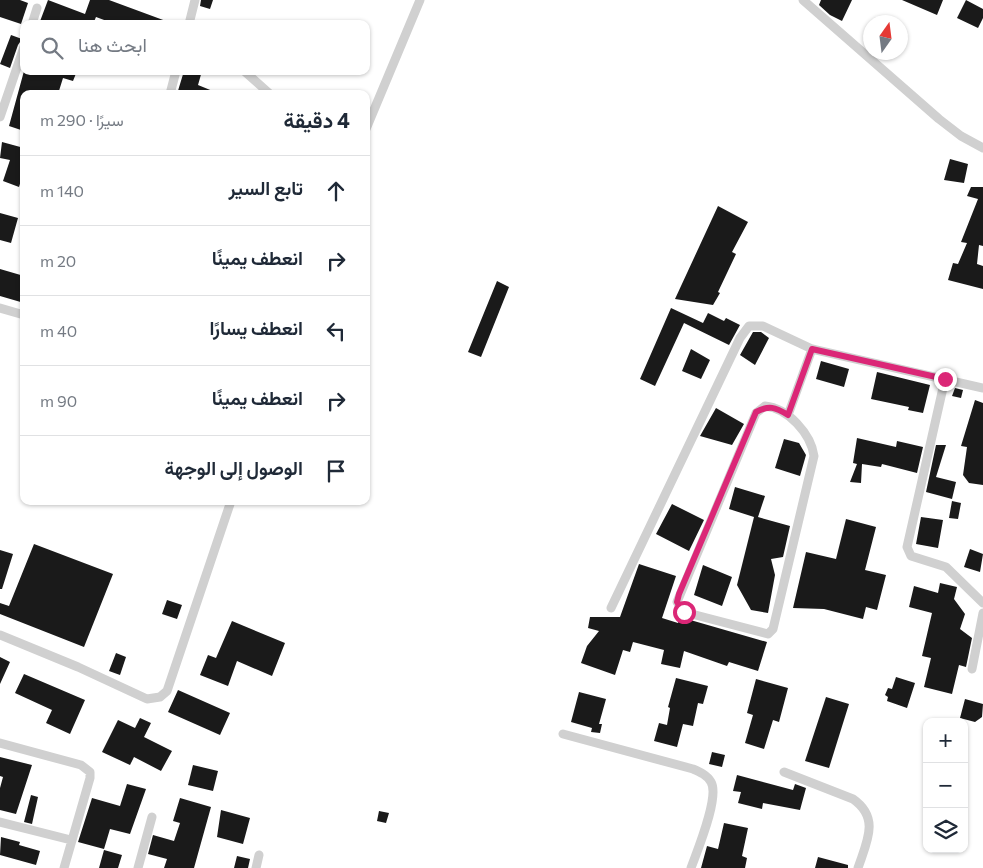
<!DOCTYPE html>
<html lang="ar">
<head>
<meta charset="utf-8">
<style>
	:root { --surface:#fff; --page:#f2f2f3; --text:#1f2937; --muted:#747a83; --line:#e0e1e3 }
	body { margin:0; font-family:Commissioner,Vazirmatn,sans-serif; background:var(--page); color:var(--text); direction:rtl }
	.controls { position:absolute; right:15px; bottom:15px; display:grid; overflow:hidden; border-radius:10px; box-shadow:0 1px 4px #0004 }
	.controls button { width:45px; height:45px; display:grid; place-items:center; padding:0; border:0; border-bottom:1px solid var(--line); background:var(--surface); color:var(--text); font:25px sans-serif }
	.compass { position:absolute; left:863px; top:15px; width:45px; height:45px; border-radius:50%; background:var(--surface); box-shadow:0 1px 4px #0004; rotate:14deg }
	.stop { position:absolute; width:15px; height:15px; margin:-11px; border:4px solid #db2777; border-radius:50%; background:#fff }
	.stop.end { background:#db2777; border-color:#fff; box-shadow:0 1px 5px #0008 }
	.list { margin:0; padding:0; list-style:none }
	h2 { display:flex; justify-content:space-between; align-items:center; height:65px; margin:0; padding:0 20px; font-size:21px }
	h2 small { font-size:16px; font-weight:400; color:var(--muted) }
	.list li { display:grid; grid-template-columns:32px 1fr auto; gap:15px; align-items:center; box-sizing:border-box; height:70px; padding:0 20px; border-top:1px solid var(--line) }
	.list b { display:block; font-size:19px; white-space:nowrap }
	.list em { font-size:16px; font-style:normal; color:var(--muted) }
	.icon { flex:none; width:28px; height:28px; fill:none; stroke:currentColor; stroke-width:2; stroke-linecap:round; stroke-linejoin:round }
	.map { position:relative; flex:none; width:983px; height:868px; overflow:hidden; direction:ltr }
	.search { position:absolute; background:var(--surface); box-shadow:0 1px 4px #0004; left:20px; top:20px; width:350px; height:55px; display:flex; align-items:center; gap:12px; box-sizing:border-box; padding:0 18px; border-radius:10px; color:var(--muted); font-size:19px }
	.panel { position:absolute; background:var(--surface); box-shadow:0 1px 4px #0004; left:20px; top:90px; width:350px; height:415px; border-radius:10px; direction:rtl }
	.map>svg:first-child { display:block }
	.building { fill:#1a1a1a }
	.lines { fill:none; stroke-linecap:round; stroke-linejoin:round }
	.minor { stroke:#d0d0d0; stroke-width:9 }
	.route { stroke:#db2777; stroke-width:6 }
</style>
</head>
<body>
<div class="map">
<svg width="983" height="868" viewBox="0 0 983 868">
	<rect width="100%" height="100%" fill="#fff"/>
	<!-- building -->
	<path class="building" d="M0,0H20L28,3L21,24L0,17Z
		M48,0L85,14L90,0H109L174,24H115L96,17L93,24H39Z
		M201,0H213L210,9L200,6Z
		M821,0H852L842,21L830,15L819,5Z
		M902,0H943L937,15Z
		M966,0L983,9V18L978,28L957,18Z
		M11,35L22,39L18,45L10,68L0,64Z
		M24,71H77L73,81L63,78L58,94H24V131L9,126Z
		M184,71H202L198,85L220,94H177Z
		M2,142L24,148V171L19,187L3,181L10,160L0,158Z
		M950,159L968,164L964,183L944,180Z
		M971,187H983V246L979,245L977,264L983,266V289L948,280L953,263L958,264L967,243L961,242L978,199L967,196Z
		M718,206L748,222L732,252L736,254L718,292L720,293L713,305L675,299Z
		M0,213L18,218L11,243L0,240Z
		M0,269L24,276V303L0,296Z
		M497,281L509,287L481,357L468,352Z
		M671,308L703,323L708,313L724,321L726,318L740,325L729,345L684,323L655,386L640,379Z
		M753,332H761L769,338L755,365L740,355Z
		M691,349L710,360L701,379L682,371Z
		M821,361L849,369L844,387L816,379Z
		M877,372L930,385L923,413L908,410L909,407L871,399Z
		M955,388L963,390L961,398L952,396Z
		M975,400L983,403V485L969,483L963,475L967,447L961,446Z
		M716,408L744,424L732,445L700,436Z
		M857,438L896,447L897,441L923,447L917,473L882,464L881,467L862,464L861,483L850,482L857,464L853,463Z
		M784,439L799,443L806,455L800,476L775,468Z
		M936,445H946L936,477L956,482L952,499L926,492Z
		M735,487L765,496L758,517L790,526L783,557L771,559L775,575L768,613L751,610L737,585L754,517L729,509Z
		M952,501L961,503L958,519L949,518Z
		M672,504L704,520L689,551L656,534Z
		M921,517L943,520L938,548L916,544Z
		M846,519L876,527L865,570L886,575L877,610L866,607L863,619L824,609L793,608L806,552L836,559Z
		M34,544L113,574L84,647L0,614V603L9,606Z
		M970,549L983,554L980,572L964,567Z
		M0,550L13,554L2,589H0Z
		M639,564L676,576L662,618L678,623L680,617L767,642L758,671L729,662L727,666L684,651L680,668L661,664L664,650L633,642L630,652L623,650L615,675L581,663L587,646L599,631L588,628L590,617H620Z
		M703,565L732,577L722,606L694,595Z
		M940,583L957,587L954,599L965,614L960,629L972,638L966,667L959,665L952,694L924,687L931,658L922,656L932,613L909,607L914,586L938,593Z
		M167,600L182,605L177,619L162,614Z
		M232,621L285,643L272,676L237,661L228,686L200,675L208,655L216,658Z
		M116,653L126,657L120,675L109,671Z
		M0,657L10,662L0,684Z
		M24,674L85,700L70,734L46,723L52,710L15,693Z
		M896,677L915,683L907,708L887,701L888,697L885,695L888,688L892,689Z
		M676,678L708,686L703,704L698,703L693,726L683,724L677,747L654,741L659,723L667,725L670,708L668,707Z
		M756,679L788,688L779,722L773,720L764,749L745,743L753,715L747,713Z
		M178,690L230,713L220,735L168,712Z
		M579,692L606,699L599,724H602L600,733L591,732L592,728L571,722Z
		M826,697L849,704L829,768L805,761Z
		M965,699L983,704L982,717L975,722L960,718Z
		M140,718L151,723L144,737L172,751L161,771L134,757L130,765L102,752L118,720L135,728Z
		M712,752L725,755L722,767L709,764Z
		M0,757L32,765L16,814L0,810V788L3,777L0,776Z
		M193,765L218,771L213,791L188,785Z
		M737,775L793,790L795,784L806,788L800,810L763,803L762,809L738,803L741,792L733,791Z
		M127,784L146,789L130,834L110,829L104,849L78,842L92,798L120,806Z
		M31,795L38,797L32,824L24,822Z
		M180,798L211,807L194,868H164L167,859L148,854L153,835L174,841L180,823L173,821Z
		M221,810L250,818L243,844L217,837Z
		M379,811L389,813L386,823L377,821Z
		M724,823L748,828L742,856L747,858L745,868H701L707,846L718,849Z
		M1,837L20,842L19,845L40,851L36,865L0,855Z
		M104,850L122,855L118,868H99Z
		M237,856L250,859L248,868H234Z
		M818,857L848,865V868H815Z"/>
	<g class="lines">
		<!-- minor -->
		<path class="minor" d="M803,0L939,119L961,136L983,148
			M32,24L37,8
			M189,24L195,0
			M244,71L270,94
			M170,94L176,71
			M0,117L24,47
			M366,129L420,0
			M0,308L24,315
			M945,379L907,547L911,556L946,567L983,603
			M765,406C788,408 811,434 814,456L773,629L768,634L684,612L677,602L756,413Z
			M788,415L812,349
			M611,608L740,338L749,326H763L812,349L983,388
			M0,635L78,667L147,699L160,697L167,691L231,501
			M972,669L983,613
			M563,734L693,769C700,772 707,775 711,782C720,797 697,851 691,868
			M0,743L81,765L90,772V778L64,868
			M784,772L853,799C880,818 867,841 858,868
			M0,822L71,840
			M138,868L152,817
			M256,868L259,855"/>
	</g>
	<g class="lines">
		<!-- route -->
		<path class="route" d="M684,612L677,602L679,594L756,412C769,405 775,407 788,415L812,349L945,379"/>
	</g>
</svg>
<div class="controls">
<button>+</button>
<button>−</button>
<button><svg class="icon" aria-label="layers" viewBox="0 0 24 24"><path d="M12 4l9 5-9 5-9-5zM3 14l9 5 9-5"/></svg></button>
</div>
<svg class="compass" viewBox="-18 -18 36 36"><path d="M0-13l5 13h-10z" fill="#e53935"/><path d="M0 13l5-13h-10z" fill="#747a83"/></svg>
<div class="stop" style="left:684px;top:612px"></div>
<div class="stop end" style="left:945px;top:379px"></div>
<div class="search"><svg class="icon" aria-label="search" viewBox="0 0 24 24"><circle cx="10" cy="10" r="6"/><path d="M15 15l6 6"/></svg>ابحث هنا</div>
<section class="panel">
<h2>4 دقيقة<small>سيرًا · 290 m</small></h2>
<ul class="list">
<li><svg class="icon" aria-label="ahead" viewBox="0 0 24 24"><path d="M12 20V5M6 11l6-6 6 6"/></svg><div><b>تابع السير</b></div><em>140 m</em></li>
<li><svg class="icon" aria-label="right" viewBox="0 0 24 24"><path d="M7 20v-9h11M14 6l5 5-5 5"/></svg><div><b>انعطف يمينًا</b></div><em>20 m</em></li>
<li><svg class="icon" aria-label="left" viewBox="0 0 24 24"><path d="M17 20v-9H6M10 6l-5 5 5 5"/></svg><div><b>انعطف يسارًا</b></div><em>40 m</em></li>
<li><svg class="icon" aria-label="right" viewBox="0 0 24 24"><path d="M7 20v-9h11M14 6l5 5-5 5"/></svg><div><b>انعطف يمينًا</b></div><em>90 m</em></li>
<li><svg class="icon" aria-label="arrive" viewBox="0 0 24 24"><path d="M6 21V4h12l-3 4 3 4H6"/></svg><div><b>الوصول إلى الوجهة</b></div></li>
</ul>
</section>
</div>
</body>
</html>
